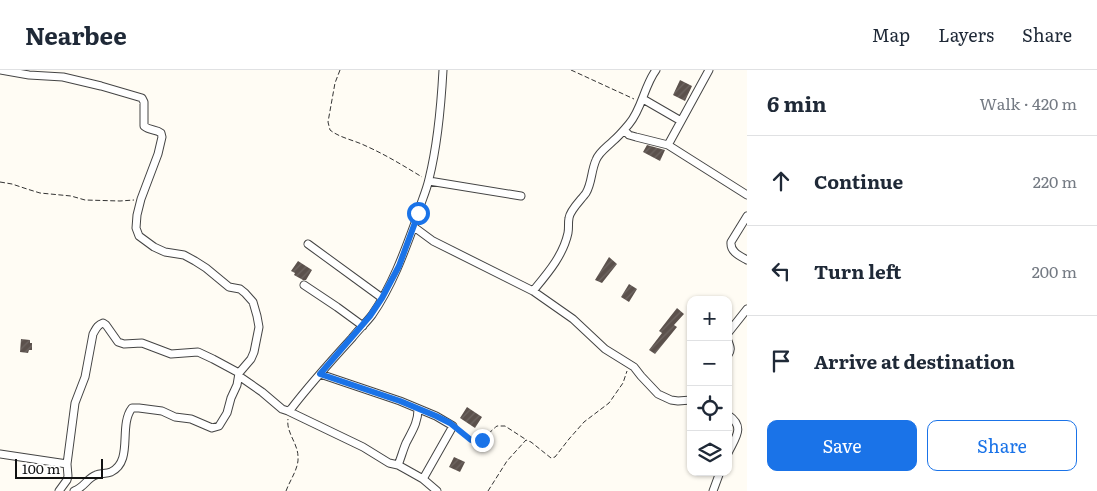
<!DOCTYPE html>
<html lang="en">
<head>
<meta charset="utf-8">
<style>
	:root { --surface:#fff; --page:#f6f6f7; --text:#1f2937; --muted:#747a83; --line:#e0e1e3; --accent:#1a73e8 }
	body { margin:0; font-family:Literata,serif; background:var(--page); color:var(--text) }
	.controls { position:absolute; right:15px; bottom:15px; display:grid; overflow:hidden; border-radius:10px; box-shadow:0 1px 4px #0004 }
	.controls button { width:45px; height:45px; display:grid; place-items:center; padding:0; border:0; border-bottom:1px solid var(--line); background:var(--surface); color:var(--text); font:25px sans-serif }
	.scale { position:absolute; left:15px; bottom:12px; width:88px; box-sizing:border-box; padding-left:5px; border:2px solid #111; border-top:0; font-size:14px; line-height:18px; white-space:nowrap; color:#111; -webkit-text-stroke:4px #fff; paint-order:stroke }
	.stop { position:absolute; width:15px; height:15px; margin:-11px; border:4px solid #1a73e8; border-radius:50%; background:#fff }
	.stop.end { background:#1a73e8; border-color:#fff; box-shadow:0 1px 5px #0008 }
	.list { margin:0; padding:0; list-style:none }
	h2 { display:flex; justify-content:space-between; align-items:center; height:65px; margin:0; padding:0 20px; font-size:21px }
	h2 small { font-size:16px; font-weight:400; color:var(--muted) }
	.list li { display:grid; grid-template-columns:32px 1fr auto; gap:15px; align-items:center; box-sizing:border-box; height:90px; padding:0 20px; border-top:1px solid var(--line) }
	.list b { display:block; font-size:19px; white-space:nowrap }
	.list em { font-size:16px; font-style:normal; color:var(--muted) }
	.actions { display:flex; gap:10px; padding:15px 20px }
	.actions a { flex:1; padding:11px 0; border:1px solid var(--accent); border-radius:10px; text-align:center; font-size:18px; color:var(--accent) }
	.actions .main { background:var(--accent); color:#fff }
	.icon { flex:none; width:28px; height:28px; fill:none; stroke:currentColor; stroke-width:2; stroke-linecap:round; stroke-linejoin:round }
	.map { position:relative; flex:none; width:747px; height:421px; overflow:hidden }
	header { display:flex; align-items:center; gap:30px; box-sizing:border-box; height:70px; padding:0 25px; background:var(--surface); border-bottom:1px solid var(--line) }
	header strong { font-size:24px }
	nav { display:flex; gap:28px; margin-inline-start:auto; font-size:18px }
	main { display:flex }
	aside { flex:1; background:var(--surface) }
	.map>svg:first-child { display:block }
	.building { fill:url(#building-hatch) }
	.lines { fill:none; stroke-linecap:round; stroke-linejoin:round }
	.minor-casing { stroke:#444; stroke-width:9 }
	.path { stroke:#333; stroke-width:1; stroke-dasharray:5 2.5; stroke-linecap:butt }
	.minor { stroke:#fff; stroke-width:7 }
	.route { stroke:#1a73e8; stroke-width:6 }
</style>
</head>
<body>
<header>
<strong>Nearbee</strong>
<nav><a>Map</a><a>Layers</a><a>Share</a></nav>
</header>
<main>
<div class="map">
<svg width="747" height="421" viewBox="0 0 747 421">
	<defs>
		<pattern id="building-hatch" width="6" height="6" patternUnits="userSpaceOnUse" patternTransform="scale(1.25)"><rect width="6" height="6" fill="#5b514c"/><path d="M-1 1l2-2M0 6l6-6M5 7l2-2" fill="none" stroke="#6e6662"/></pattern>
	</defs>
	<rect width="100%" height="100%" fill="#fffcf4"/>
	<!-- building -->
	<path class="building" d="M680,10L692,16L685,31L673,25Z
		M647,75L665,80L660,91L643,82Z
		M609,187L617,194L602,213L595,210Z
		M298,191L312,200L306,210H303L294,205L295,203L291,201Z
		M629,214L637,219L629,232L621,227Z
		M677,238L684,244L674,255L677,257L655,284L649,280L662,263L659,261Z
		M21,269L30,270V273H32V280H29L28,283L20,282Z
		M467,337L482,347L475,358L460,348Z
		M454,387L465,392L460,402L449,397Z"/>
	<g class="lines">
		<!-- minor casing -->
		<g class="minor-casing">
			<path id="minor" d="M0,0L29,5L63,7L101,16L142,28L144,32V56C150,61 156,59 161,63L162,67L158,84L141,129L137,145L136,158L139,166L154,177L165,182L184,185L195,191L206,198L229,217L240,219L245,223L253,232L257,246L259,257L254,282L251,289L239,303L237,315L231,328L227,343L219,356L212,358L191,349L175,347L162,341L139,338H132C118,356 134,391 111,402C106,404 100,403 96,405C87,408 85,417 74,421
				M643,29L681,51
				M624,60L629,65L636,67L668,75L747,125
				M668,75L709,0
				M429,111L521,126
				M747,146L731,172C730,182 740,186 747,190
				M414,157L433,171L533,221L573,249L605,279L634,297L641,306L658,324L671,330L678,331L691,330
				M308,174L382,228
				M304,215L337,237L363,256
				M533,221C547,204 563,186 568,163C569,158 568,153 569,148C570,140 581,130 586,123C592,113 591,101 596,90C599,82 607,77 613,71C619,66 624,60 629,54C642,39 644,16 656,0
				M728,263L747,239
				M728,271C730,277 732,279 728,285
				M320,304L400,331L436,346L453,356L423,409
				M239,306L262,322L282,339L288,341L291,339C310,314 331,291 352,268C358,260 366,253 372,245C392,216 404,183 416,150C419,136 426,123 429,109C438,73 441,37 443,0
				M288,341L363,377L389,393L398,395L407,400L423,409L437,421
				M728,345C746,357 735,368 728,383
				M0,384L67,394
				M398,395C401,388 403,380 406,373C412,361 418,353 418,339
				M59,421L67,410L68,406L67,394L75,333L85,307L93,264C96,259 97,255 103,253L106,255L118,272L124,274L142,273L171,284L198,282L213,289L239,303
				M713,421L720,402"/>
		</g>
		<!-- path -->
		<path class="path" d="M340,0L335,13L328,52L330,60C340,68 354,70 366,76C386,85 404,96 422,107
			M571,0L634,29
			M0,112L12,114L27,119L40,123L71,126L85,130L120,131L134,130
			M458,359C462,362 466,366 470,370C480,376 490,361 497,356H505L525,369
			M286,421C290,410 299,398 298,387C298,373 286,363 288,349
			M488,421L507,391L526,370L531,372L551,388L555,387L569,369L584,352L609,333L623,313L627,301"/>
		<!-- minor -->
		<use href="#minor" class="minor"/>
	</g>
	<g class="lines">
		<!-- route -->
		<path class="route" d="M418,143L416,150L399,196L382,228L370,246L320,304L400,331L436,346L450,353L471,370L477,372L482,370"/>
	</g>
</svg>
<div class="controls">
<button>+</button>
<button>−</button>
<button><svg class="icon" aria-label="locate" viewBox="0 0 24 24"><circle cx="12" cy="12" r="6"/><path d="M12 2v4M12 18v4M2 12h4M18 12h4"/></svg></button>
<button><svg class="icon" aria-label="layers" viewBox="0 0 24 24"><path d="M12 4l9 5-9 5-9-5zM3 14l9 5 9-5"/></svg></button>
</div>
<div class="scale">100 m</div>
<div class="stop" style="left:418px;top:143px"></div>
<div class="stop end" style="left:482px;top:370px"></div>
</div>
<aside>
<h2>6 min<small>Walk · 420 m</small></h2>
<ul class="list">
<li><svg class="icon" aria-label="ahead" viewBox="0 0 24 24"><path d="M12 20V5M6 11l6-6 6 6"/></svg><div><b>Continue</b></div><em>220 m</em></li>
<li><svg class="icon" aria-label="left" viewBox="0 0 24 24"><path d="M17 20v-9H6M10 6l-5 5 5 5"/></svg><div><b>Turn left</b></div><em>200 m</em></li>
<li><svg class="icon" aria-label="arrive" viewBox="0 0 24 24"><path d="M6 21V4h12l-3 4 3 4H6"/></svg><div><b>Arrive at destination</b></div></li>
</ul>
<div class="actions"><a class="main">Save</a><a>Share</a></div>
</aside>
</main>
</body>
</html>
